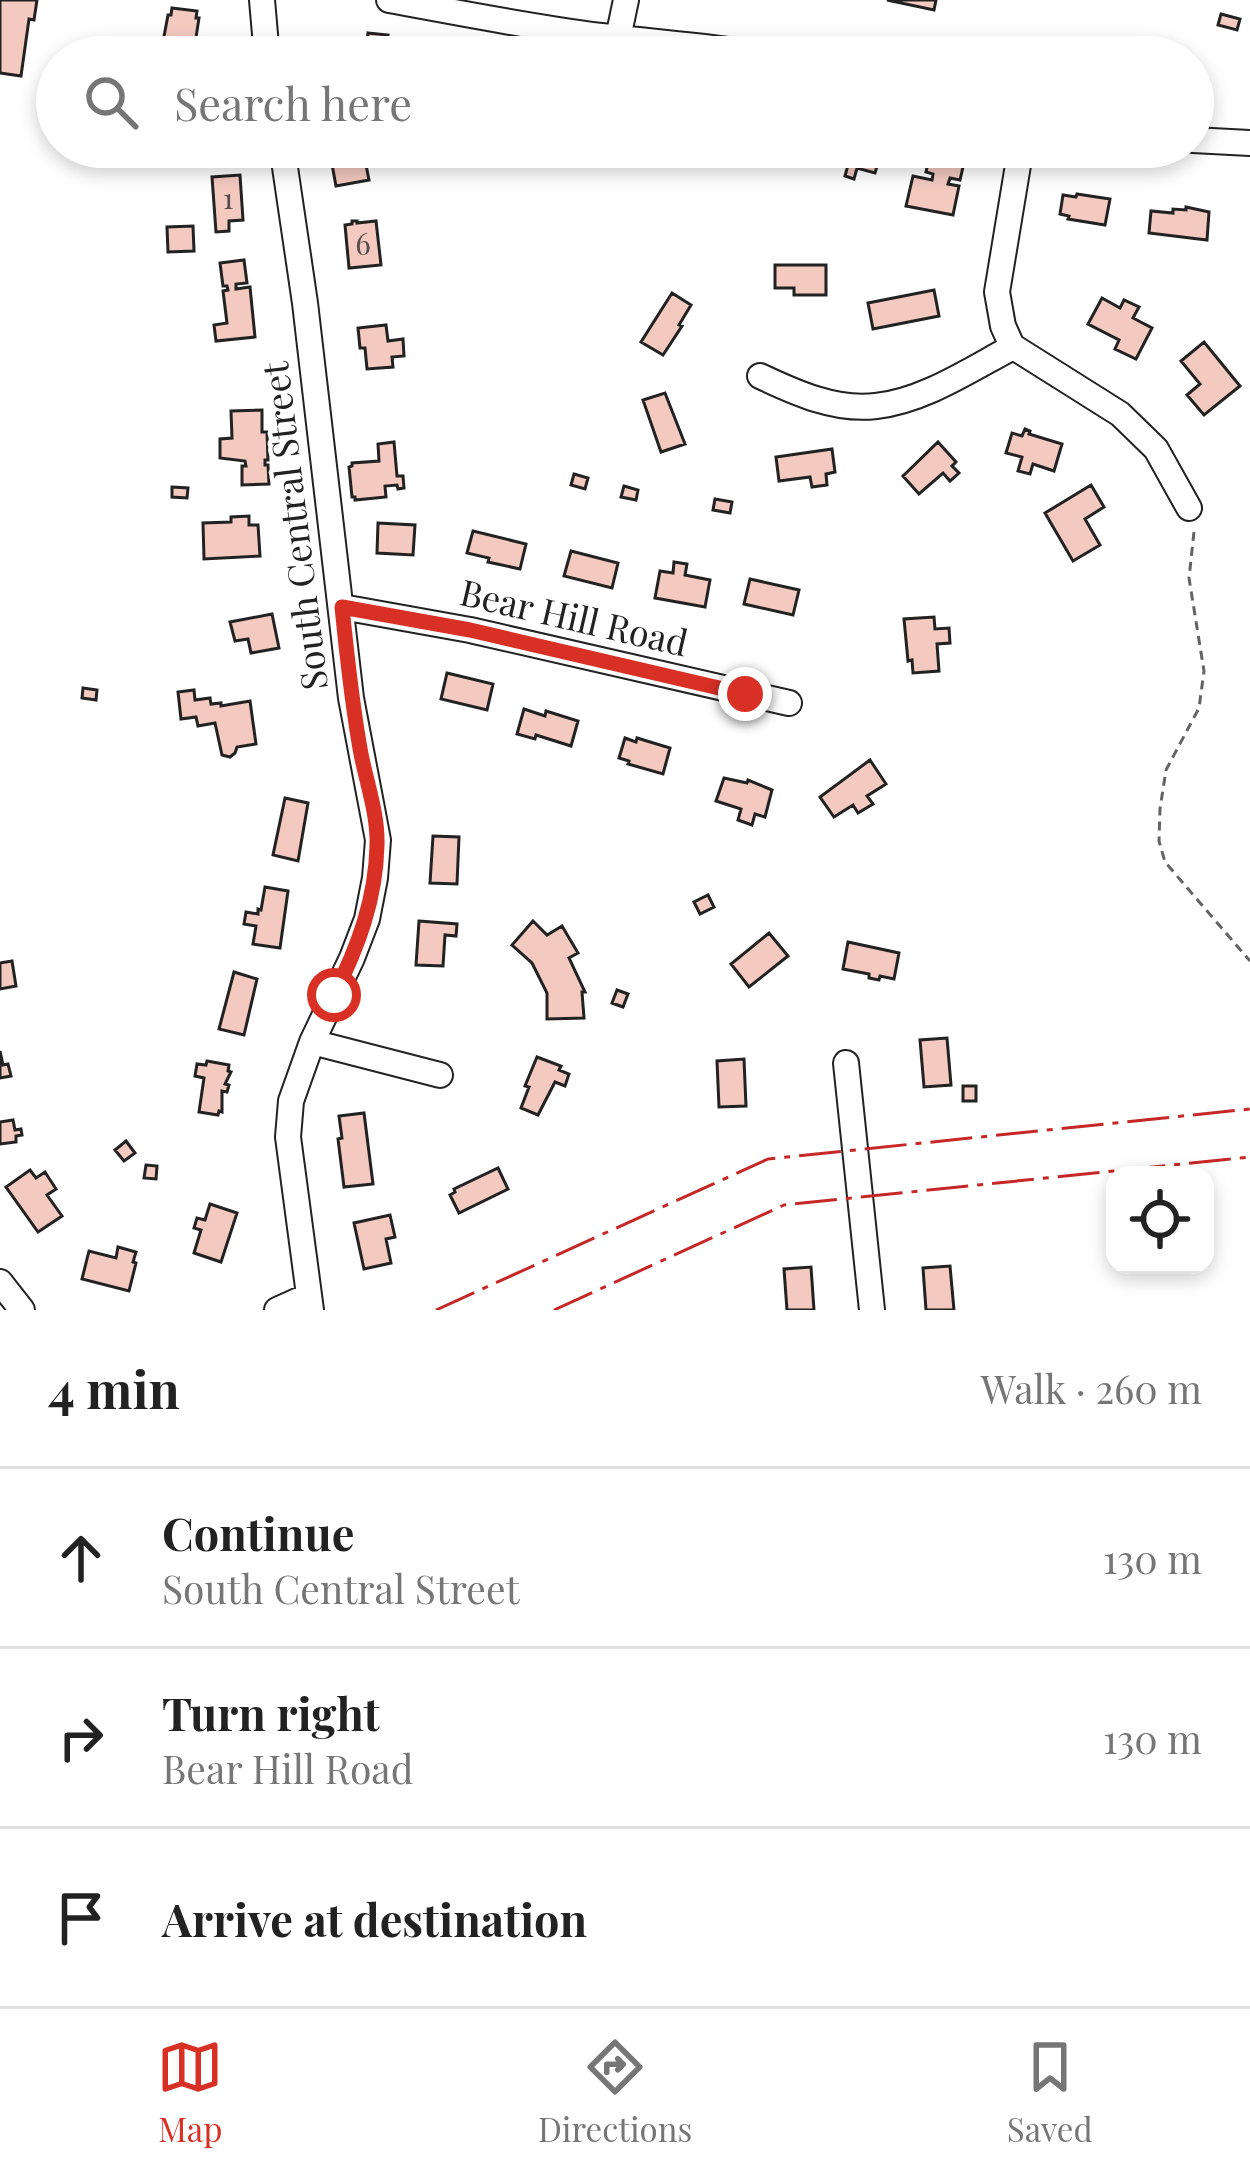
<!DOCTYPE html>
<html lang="en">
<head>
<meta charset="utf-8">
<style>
	:root { --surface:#fff; --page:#f6f6f6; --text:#222; --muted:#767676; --line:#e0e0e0; --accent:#d93025 }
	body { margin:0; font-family:"Playfair Display",serif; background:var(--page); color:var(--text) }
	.controls { position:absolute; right:36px; bottom:36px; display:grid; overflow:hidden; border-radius:24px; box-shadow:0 6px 18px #0003 }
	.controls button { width:108px; height:108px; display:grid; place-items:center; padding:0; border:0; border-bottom:3px solid var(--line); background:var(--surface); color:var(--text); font:60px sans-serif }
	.stop { position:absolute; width:36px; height:36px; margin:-27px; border:9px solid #d93025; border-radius:50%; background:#fff }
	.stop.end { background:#d93025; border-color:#fff; box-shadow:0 3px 12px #0008 }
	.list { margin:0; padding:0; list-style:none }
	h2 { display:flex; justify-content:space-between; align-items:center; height:156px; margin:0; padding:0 48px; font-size:51px }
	h2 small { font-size:39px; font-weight:400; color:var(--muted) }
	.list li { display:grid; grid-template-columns:78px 1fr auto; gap:36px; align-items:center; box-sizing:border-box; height:180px; padding:0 48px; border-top:3px solid var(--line) }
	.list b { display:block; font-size:45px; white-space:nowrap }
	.list p { margin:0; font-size:39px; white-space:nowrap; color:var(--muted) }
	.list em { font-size:39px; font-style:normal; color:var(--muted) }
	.icon { flex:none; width:66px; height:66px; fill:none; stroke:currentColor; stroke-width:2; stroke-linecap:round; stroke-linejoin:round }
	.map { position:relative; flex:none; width:1250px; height:1310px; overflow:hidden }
	.search { position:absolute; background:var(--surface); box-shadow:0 6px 18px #0003; left:36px; right:36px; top:36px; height:132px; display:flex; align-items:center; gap:30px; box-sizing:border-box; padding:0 42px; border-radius:66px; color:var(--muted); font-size:45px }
	.sheet { height:696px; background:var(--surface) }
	nav { display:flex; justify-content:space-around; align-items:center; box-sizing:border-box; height:168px; border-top:3px solid var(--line); background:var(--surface); font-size:33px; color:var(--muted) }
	nav a { display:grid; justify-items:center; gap:6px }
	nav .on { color:var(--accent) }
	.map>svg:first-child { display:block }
	.building { fill:#f3c9c0; stroke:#222; stroke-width:3 }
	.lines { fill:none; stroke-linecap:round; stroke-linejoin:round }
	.minor-casing { stroke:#222; stroke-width:28 }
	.path { stroke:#646464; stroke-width:3; stroke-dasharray:9 6; stroke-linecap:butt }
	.minor { stroke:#fff; stroke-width:24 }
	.power { stroke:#c62828; stroke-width:3; stroke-dasharray:42 9 6 9; stroke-linecap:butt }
	.route { stroke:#d93025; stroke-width:15 }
	.labels { text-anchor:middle; stroke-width:9; stroke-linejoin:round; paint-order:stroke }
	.number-label { font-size:30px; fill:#564c4a }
	.street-label { font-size:36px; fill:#222; stroke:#fff }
</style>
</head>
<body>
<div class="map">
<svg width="1250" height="1310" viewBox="0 0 1250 1310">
	<rect width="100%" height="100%" fill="#fff"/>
	<!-- building -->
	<path class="building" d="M0,0H37L34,20L29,19L21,76L0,73Z
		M887,0H936L934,10Z
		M172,8L197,11L196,18H199L193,57L157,54L158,47H162L168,15H171Z
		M1221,14L1240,19L1237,30L1218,25Z
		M368,33L388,35L387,41H395L393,55L396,57H368L366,54Z
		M334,147H370L372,154L364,155L369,180L336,186L331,159L336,158Z
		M821,147H883L875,173L857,168L854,179L845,176L848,165L818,156Z
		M935,148L940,149L939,152L960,154L959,156L965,158L960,180L950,178L948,184L959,186L953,215L906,206L913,176L932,180L933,174L926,172L931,150L934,151Z
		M240,175L243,220L229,221V231L216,232L212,177Z
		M1077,194L1110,199L1105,225L1068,219L1069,216L1060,214L1063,195L1076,197Z
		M1186,207L1209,212L1207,240L1149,233L1151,211L1173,213V209L1186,210Z
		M352,221H357V223L376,221L381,265L349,268L345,225L352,224Z
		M193,226L194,251L168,252L167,227Z
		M244,260L247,283L236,284V289L250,287L255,337L216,341L214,325L227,323L223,291L228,290L227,286H223L220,263Z
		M775,265H826V295H794V288H775Z
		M934,290L939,316L873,329L868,303Z
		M672,293L691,305L679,325L682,326L663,355L641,342Z
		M1102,298L1120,308L1124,300L1139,307L1133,318L1152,328L1136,359L1115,349L1119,340L1088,324Z
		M386,325L388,341L403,339L404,356L392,357L393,367L367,369L365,348H360L358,328Z
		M1204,342L1240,386L1204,415L1187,395L1200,384L1181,361Z
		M665,393L685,444L661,452L643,400Z
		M262,410V432H267L268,460H265V465H268L269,484L242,485V466H246L245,461L220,458V439L232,438L231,411Z
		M1025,429L1030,431L1029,434L1062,444L1054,471L1033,464L1030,474L1018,471L1022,457L1006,453L1012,433L1022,436Z
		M394,442L397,476H403L404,488L398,489L397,485L385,486L386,497L355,500V497H352L349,467L352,466V463L379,461L378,444Z
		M938,442L956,462L952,466L959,473L950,481L943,473L919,494L903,476Z
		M832,449L835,472L826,474L827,485L812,487L810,477L779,481L776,457Z
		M574,474L588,478L585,489L571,485Z
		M1091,485L1104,507L1085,519L1100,545L1073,561L1045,513Z
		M624,486L638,490L636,500L621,497Z
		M172,487L188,488L187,498L172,497Z
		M715,499L732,502L730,513L713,510Z
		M249,516V525H258L260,556L204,559L203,523L231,522V517Z
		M378,523L415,525L413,555L377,553Z
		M473,531L526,544L520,569L488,562L489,558L467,553Z
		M571,551L618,563L612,588L564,576Z
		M674,562L687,564L685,575L710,580L705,607L655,598L660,571L673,573Z
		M750,579L799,590L793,615L744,604Z
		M272,614L279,648L251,653L248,639L235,641L230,622Z
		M934,617L935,629L949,628L950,643L937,644L939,671L913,673L912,660L908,661L904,619Z
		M447,673L493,684L487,710L441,699Z
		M83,688L97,690L96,700L82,698Z
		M194,690L195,700L210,698L211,704L221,703V706L250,701L256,744L237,747L235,753L230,757L222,755L215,723L198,726L196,717L181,719L178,692Z
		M524,709L545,716L546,711L578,721L571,746L536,735L535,739L517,734Z
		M625,738L636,742L637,738L670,748L663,774L628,764L629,761L619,758Z
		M870,760L886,784L867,796L873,804L858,813L853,805L834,817L820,797Z
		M724,778L747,783L748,780L772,790L765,817L755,814L752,825L738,820L741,809L716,801Z
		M285,798L308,803L298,861L273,855Z
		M433,836L459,837L457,884L430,883Z
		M265,887L288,891L280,948L253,944L256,926L244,924L246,912L258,914V909L261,910Z
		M708,895L714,907L700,914L694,902Z
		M419,921L457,924L456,936L445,935L443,966L416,965Z
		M533,921L547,935L562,926L578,953L569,958L585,992H582L584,1018L547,1019V993L532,963L512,945Z
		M769,933L788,956L749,987L731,964Z
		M848,942L899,953L894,979L880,976L879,980L869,978V974L843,969Z
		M12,961L16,986L0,989V963Z
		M234,972L257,979L244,1035L219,1029Z
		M617,990L628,994L623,1007L612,1003Z
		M947,1038L951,1085L924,1087L920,1040Z
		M0,1051L3,1065L8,1064L11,1076L0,1078Z
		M537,1057L561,1066L559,1070L569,1074L565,1086L555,1082L538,1115L521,1108L529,1087L525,1086Z
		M744,1059L746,1106L719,1107L717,1061Z
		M207,1061L229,1065L228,1071L231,1072L225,1084L229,1085L227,1092L222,1091V1112L219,1111L218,1115L199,1112L204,1078L195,1076L197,1064L206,1065Z
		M963,1086H976V1101H963Z
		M364,1113L373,1184L344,1187L338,1139L342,1138L339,1116Z
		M13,1120L15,1130L21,1129L22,1135L16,1136V1142L0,1144V1122Z
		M126,1141L135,1153L124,1161L115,1150Z
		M146,1165L157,1166L156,1179L144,1178Z
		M498,1168L508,1189L459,1213L450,1195L455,1192L454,1189Z
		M30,1170L36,1178L45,1172L56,1189L47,1195L62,1216L38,1232L6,1187Z
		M210,1204L237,1213L221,1262L194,1253L201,1230L194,1228L197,1218L205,1220Z
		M390,1215L395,1237L386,1239L391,1263L364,1269L354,1223Z
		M118,1247L136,1252L133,1262L136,1263L129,1291L82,1279L89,1251L116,1258Z
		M950,1266L954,1310H926L923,1268Z
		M811,1267L814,1310H787L784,1269Z"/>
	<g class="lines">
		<!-- minor casing -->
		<g class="minor-casing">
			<path id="minor" d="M262,0L267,57
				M389,0C460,13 530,27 601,36C660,43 719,47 777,57
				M618,38L626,0
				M1193,140L1250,143
				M282,147L305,303L351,698L378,840L375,878L367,919L352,958L312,1042L291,1101L288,1137L311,1310
				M1021,147L997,292L1003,326L1012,346L1120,414L1156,449L1189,508
				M760,376C796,393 836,411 876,406C924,401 971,369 1013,347
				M342,607L470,630L789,703
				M312,1042L440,1075
				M846,1063L872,1310
				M0,1282L22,1310
				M277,1310L308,1296"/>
		</g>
		<!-- path -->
		<path class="path" d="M1194,532L1189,578L1204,671L1199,708L1166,770L1160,809L1159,841L1165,862L1250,961"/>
		<!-- minor -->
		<use href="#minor" class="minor"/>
		<!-- power -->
		<path class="power" d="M436,1310L768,1159L1250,1109
			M554,1310L784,1205L1250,1157"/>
	</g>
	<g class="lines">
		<!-- route -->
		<path class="route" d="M334,995C358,947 376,899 377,845C378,815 367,784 361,754C352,705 347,657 342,607L470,630L745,694"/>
	</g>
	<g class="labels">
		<!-- number labels -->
		<g class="number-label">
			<text x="228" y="209">1</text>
			<text x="363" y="255">6</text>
		</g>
		<!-- street labels -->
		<g class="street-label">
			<text transform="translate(295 526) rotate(-97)" y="13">South Central Street</text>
			<text transform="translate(574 618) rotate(13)" y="13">Bear Hill Road</text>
		</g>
	</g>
</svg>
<div class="controls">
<button><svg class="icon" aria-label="locate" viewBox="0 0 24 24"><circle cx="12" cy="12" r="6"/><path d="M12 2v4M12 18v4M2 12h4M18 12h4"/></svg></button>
</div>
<div class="stop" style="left:334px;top:995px"></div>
<div class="stop end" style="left:745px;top:694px"></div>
<div class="search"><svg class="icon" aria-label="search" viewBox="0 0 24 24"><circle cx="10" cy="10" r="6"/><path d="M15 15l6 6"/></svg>Search here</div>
</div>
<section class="sheet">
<h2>4 min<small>Walk · 260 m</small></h2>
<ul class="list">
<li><svg class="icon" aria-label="ahead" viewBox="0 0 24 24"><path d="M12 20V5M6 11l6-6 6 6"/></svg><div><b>Continue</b><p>South Central Street</p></div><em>130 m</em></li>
<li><svg class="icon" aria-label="right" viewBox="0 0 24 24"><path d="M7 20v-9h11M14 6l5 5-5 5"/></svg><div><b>Turn right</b><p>Bear Hill Road</p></div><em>130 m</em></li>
<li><svg class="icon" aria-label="arrive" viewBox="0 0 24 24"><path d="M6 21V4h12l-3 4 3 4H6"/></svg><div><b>Arrive at destination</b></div></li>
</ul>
</section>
<nav>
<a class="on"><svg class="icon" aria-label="map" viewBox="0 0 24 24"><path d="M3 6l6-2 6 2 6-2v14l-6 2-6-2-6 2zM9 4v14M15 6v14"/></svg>Map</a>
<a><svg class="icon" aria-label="directions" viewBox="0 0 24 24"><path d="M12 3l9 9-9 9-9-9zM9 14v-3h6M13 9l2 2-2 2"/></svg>Directions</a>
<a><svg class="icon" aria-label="saved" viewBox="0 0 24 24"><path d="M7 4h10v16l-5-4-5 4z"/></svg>Saved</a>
</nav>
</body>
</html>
